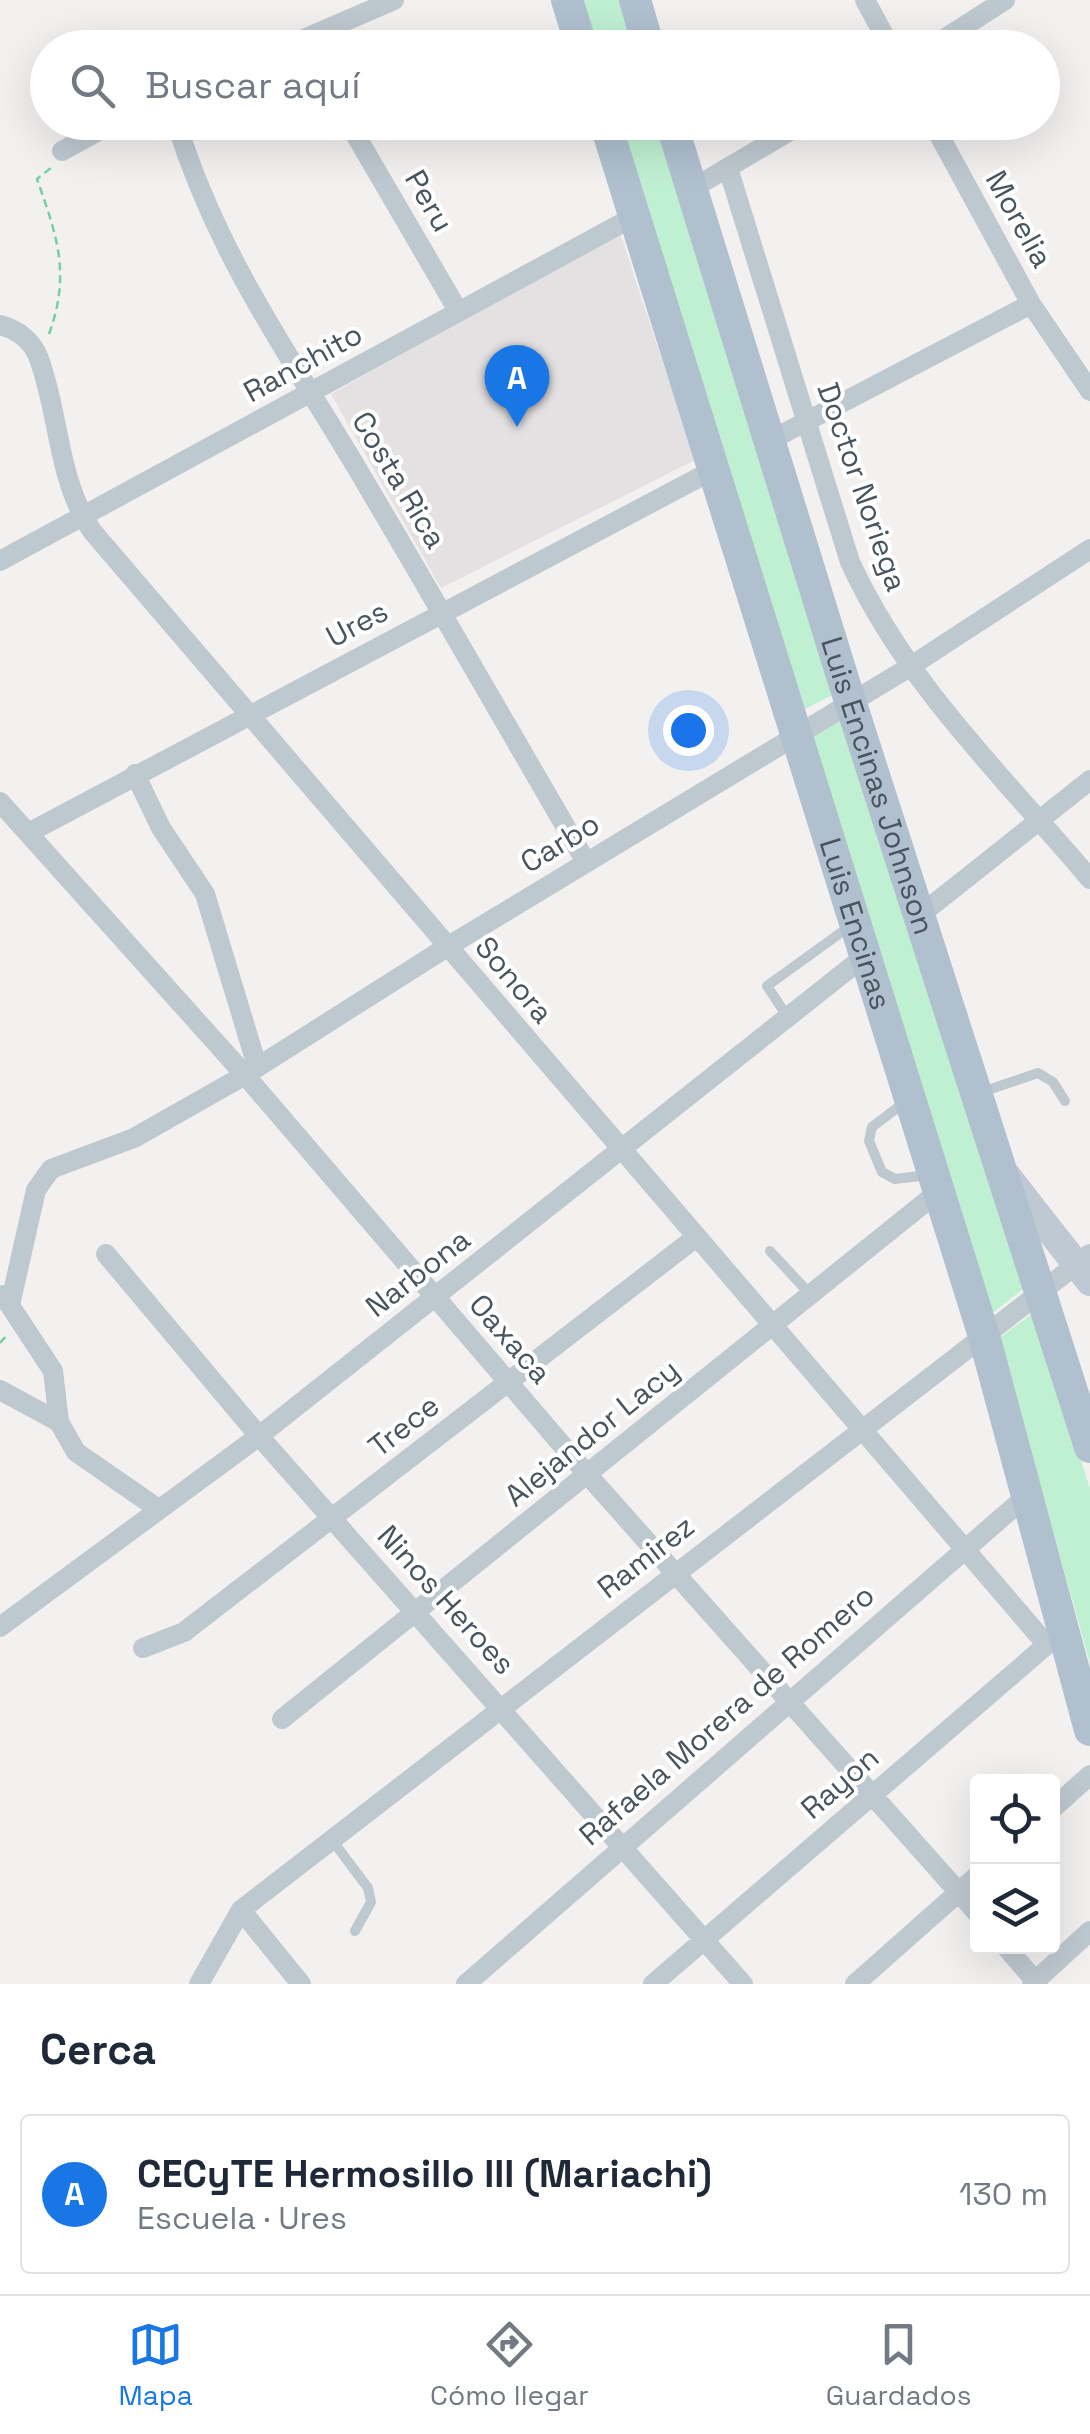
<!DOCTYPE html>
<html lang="es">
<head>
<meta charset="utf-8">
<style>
	:root { --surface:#fff; --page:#f6f6f7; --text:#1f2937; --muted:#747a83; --line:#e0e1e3; --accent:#1876e5 }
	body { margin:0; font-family:"Space Grotesk",sans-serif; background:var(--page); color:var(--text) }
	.controls { position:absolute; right:30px; bottom:30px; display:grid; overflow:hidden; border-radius:10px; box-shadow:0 10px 40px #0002 }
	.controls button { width:90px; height:90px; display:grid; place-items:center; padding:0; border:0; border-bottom:2px solid var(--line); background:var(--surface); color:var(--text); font:50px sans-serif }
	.you { position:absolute; left:688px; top:730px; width:35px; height:35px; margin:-25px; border:8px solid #fff; border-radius:50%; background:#1a73e8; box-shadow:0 0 0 15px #1a73e833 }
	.badge { display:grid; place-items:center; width:65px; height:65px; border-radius:50%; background:var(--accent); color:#fff; font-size:32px; font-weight:700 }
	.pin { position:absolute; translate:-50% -82px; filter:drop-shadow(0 2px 5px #0008) }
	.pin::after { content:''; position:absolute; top:52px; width:35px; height:30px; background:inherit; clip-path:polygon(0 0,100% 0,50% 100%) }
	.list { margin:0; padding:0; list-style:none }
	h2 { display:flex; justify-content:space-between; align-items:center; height:130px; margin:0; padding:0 40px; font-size:42px }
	h2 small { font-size:32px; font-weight:400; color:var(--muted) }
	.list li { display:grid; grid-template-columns:65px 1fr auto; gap:30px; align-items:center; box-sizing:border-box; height:160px; margin:0 20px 20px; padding:0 20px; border:2px solid var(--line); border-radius:10px }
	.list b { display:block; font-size:38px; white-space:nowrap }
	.list p { margin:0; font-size:32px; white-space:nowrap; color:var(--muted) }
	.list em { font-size:32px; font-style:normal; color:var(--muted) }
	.icon { flex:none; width:55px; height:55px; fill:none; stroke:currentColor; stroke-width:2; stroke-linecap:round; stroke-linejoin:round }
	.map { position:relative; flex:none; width:1090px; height:1984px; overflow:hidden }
	.search { position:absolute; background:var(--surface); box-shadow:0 10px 40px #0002; left:30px; right:30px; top:30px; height:110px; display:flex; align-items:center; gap:25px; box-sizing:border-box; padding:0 35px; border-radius:55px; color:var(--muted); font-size:38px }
	.sheet { height:310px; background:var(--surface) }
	nav { display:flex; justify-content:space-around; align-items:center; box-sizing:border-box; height:140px; border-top:2px solid var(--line); background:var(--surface); font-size:28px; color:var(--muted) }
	nav a { display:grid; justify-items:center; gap:5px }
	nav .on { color:var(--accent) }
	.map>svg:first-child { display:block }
	.education { fill:#e4e1e2 }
	.green { fill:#bff0d1 }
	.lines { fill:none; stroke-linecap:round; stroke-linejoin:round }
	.path { stroke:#77cea1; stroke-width:2.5; stroke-dasharray:8 5; stroke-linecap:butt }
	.lane { stroke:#bec8cf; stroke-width:10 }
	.street { stroke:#bec8cf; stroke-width:20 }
	.secondary { stroke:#bec9d4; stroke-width:28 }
	.primary { stroke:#b0c0cf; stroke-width:32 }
	.labels { text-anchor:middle; stroke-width:8; stroke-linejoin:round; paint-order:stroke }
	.street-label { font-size:30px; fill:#48545e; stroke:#fff }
</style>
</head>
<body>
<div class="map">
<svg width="1090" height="1984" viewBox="0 0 1090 1984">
	<rect width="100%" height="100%" fill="#f3f0f0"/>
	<!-- education -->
	<path class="education" d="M620,233L695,460L441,588L331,394Z"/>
	<!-- green -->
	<path class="green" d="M582,0H623L638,47H597Z
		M620,123H661L839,692L803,710Z
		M844,713L1023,1289L990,1315L809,729Z
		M1035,1312L1090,1489V1663L999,1338Z"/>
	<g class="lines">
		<!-- path -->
		<path class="path" d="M49,334C71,274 57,236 37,179L52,167
			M0,1343L7,1335"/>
		<!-- lane -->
		<path class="lane" d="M787,1016L767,986L850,926
			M982,1092L1038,1073L1053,1082L1065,1101
			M905,1102L872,1127L869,1141L882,1172L895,1179L928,1175
			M770,1251L810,1294
			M332,1840L368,1888L371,1902L355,1931"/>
		<!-- street -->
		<path class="street" d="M865,0L891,48
			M283,48L394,0
			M930,48L1005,0
			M176,122C218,256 287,351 358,470C435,600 510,731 586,862
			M348,122L457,309
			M932,122L1031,304L1090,391
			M62,151L115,122
			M728,168L850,562C906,684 1004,777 1090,879
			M690,190L805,122
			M0,325C18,330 33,341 39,359C60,416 57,479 92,531L1047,1645
			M769,441L1031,304
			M0,561L635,216
			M135,774L161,828L205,894L257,1066
			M0,802L245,1075L587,1474L978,1914
			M30,832L713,470
			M920,915L1090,780
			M106,1254L259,1436L743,1984
			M3,1295L53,1371L59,1422
			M10,1305L36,1190L51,1169L134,1138L245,1075L447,947L908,668L1090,549
			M0,1390L59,1422L76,1452L157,1508
			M0,1627L259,1436L865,956
			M143,1648L184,1632L695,1238
			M282,1719L938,1192
			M1052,1809L1090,1775
			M241,1910L301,1984
			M1005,1946L1038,1984
			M199,1984L241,1910L1090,1254
			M466,1984L1030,1493
			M653,1984L1057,1636
			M855,1984L978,1875
			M1032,1984L1090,1931"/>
		<!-- secondary -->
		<path class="secondary" d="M1008,1177L1090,1282"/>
		<!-- primary -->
		<g class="primary">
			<path d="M567,0L582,48"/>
			<path d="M635,0L649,48"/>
			<path id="s1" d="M605,122L984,1336L1090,1730"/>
			<path id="s2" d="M671,122L843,679L1090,1447"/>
		</g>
	</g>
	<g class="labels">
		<!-- street labels -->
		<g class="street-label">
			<text transform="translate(429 201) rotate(60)" y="10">Peru</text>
			<text transform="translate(1019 219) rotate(61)" y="10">Morelia</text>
			<text transform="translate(303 363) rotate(-29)" y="10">Ranchito</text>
			<text transform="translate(399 480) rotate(59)" y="10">Costa Rica</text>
			<text transform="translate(862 487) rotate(71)" y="10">Doctor Noriega</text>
			<text transform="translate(357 624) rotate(-28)" y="10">Ures</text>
			<text dy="10" stroke="none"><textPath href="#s2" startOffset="695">Luis Encinas Johnson</textPath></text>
			<text transform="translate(560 843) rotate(-31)" y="10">Carbo</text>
			<text dy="10" stroke="none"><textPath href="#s1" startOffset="840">Luis Encinas</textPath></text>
			<text transform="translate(514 980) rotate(50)" y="10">Sonora</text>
			<text transform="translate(418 1273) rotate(-38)" y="10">Narbona</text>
			<text transform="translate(510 1339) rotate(49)" y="10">Oaxaca</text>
			<text transform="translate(404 1426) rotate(-38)" y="10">Trece</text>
			<text transform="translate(592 1433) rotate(-39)" y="10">Alejandor Lacy</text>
			<text transform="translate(646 1557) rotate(-38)" y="10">Ramirez</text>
			<text transform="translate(446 1600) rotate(48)" y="10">Ninos Heroes</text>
			<text transform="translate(727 1715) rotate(-41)" y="10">Rafaela Morera de Romero</text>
			<text transform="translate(840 1783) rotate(-41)" y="10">Rayon</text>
		</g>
	</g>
</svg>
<div class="controls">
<button><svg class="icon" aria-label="locate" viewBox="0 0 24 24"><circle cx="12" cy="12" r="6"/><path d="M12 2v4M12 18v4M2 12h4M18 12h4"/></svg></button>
<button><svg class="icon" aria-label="layers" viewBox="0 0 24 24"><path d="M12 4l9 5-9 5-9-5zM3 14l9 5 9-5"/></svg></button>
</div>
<div class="you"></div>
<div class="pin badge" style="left:517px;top:427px">A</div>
<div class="search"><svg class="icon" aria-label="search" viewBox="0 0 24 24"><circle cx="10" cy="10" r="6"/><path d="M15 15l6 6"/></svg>Buscar aquí</div>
</div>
<section class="sheet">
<h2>Cerca<small></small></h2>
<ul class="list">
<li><span class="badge">A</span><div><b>CECyTE Hermosillo III (Mariachi)</b><p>Escuela · Ures</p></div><em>130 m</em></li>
</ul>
</section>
<nav>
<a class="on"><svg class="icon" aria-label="map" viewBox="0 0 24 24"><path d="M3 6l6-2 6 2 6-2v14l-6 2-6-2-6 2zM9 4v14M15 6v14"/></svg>Mapa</a>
<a><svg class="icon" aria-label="directions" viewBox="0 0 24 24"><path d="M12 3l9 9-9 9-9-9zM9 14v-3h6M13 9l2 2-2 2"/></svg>Cómo llegar</a>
<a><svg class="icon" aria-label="saved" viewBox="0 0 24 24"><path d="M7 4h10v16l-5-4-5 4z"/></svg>Guardados</a>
</nav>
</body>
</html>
